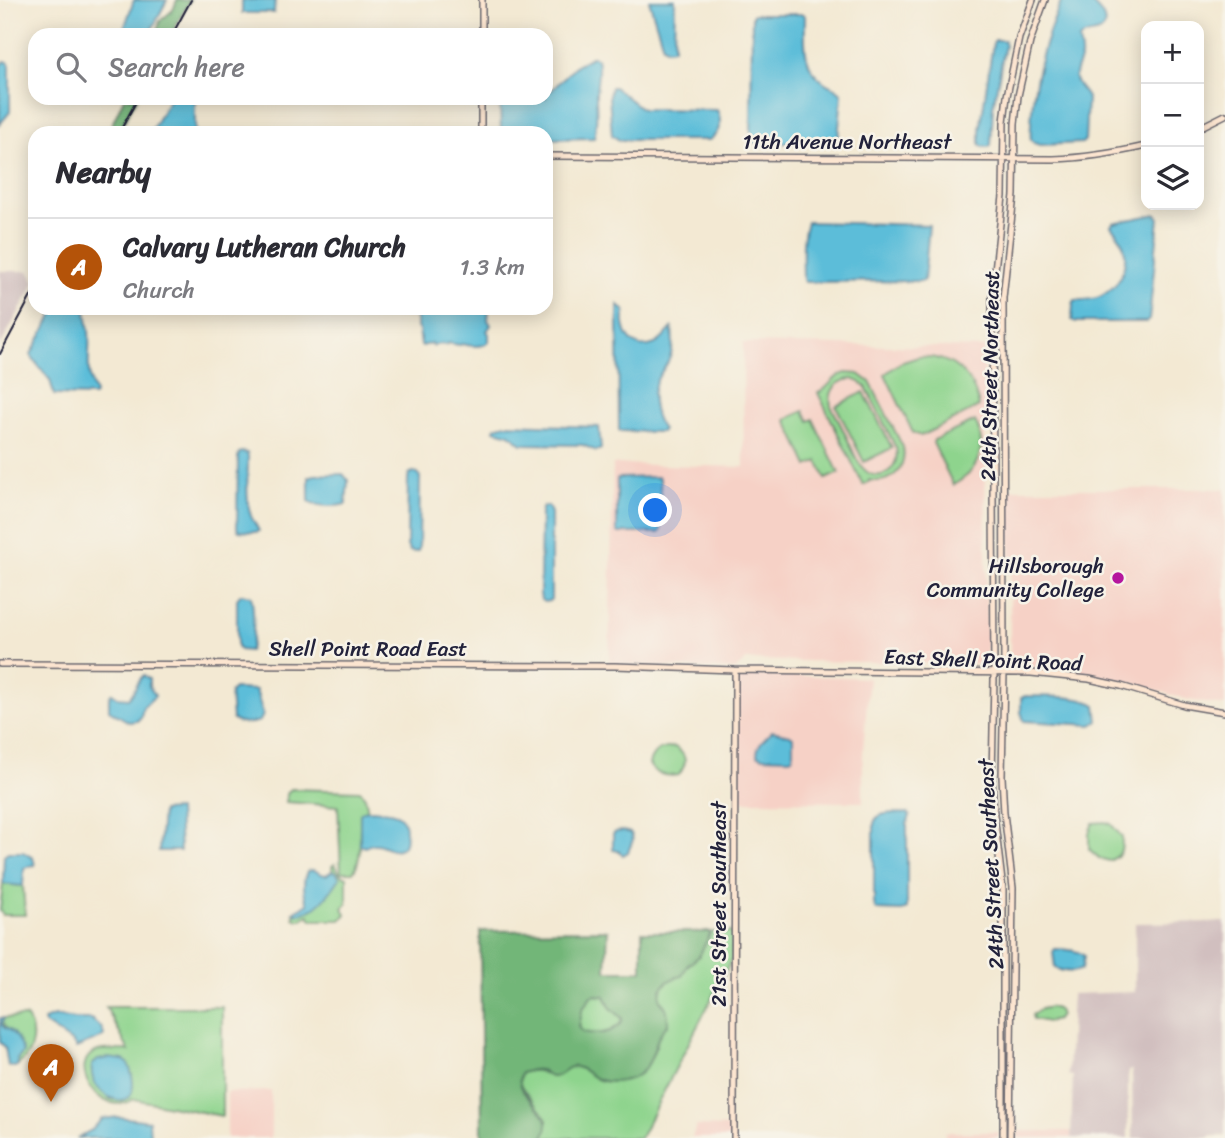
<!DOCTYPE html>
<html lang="en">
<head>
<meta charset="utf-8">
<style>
	:root { --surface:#fff; --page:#f7f7f7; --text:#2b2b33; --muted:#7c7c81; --line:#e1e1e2; --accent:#b45309 }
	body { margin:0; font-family:Sriracha,sans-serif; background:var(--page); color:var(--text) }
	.controls { position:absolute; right:21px; top:21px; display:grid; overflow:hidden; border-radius:14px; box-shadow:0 4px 18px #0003 }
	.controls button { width:63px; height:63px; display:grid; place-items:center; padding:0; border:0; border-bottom:2px solid var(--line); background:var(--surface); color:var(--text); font:35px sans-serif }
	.you { position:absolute; left:656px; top:511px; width:24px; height:24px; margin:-18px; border:5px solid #fff; border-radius:50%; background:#1a73e8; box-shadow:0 0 0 10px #1a73e833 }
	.badge { display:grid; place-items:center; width:46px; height:46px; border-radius:50%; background:var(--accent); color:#fff; font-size:23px; font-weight:700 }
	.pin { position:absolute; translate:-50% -58px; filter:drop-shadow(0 2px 4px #0008) }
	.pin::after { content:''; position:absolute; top:37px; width:24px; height:21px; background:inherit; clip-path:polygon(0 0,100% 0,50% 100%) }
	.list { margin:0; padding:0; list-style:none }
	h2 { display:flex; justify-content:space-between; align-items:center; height:91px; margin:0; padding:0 28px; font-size:30px }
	h2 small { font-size:23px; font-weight:400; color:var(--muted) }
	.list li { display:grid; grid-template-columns:46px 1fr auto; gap:21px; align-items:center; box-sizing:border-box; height:98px; padding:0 28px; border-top:2px solid var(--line) }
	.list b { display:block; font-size:26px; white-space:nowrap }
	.list p { margin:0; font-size:23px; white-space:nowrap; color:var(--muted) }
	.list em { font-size:23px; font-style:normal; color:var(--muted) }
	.icon { flex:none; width:38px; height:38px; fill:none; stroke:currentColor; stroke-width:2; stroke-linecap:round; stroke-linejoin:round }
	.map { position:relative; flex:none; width:1225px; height:1138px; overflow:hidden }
	.search { position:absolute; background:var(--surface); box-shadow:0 4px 18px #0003; left:28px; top:28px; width:525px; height:77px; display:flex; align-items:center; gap:18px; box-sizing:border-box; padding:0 24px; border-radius:21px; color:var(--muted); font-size:26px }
	.panel { position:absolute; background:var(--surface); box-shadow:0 4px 18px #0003; left:28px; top:126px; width:525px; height:189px; border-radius:21px }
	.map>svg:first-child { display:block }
	.built { fill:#f6d1c6; fill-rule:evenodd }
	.industrial { fill:#d1bfbf }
	.green { fill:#8ed48d; stroke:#587b64; stroke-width:2; fill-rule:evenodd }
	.forest { fill:#72b678; stroke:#4a6c5a; stroke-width:2; fill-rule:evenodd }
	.water { fill:#5bbdd9; stroke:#3e708a; stroke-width:2 }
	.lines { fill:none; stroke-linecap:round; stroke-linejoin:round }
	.secondary-casing { stroke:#6b6870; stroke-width:8 }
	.secondary { stroke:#fce5d0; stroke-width:5 }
	.rail { stroke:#22223b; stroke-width:2 }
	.poi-dot { fill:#b5179e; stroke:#f7f3e8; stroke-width:2.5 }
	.labels { text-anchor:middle; stroke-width:5; stroke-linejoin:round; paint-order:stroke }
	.street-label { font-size:21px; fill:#22223b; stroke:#f7f3e8 }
	.poi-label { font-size:21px; fill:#22223b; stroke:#f7f3e8; text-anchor:end }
</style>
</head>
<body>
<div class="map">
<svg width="1225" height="1138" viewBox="0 0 1225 1138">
	<rect width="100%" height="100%" fill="#f7f3e8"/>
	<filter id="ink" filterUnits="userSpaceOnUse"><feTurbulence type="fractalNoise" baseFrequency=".0143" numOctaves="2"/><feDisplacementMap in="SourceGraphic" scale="14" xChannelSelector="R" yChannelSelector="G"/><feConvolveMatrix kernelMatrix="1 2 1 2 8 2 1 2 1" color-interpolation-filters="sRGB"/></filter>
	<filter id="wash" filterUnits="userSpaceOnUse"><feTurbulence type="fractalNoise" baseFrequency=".00686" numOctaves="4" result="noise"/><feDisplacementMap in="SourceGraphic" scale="28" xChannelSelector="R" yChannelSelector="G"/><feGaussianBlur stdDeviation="1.57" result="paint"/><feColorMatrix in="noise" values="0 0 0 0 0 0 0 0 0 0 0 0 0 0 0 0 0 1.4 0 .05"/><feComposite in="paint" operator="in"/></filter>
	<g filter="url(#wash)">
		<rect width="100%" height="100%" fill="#f3e9d3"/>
		<!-- built -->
		<path class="built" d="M743,343L984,348L987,664L746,660L735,670L609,664L613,464L744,467Z
			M1010,489H1225V706L1189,700L1133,683L1097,675L1066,670L1010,666Z
			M748,674L869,678L863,750V802L737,801V680ZM772,731L790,735L794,740L793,756H760L758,748L761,741Z
			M271,1091V1138H227V1092Z
			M696,1126L731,1127V1138H692Z
			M1018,1131H1071V1138H1018Z
			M945,1132H999L998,1138H945Z"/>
		<!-- industrial -->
		<path class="industrial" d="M0,271H29L35,282L0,346Z
			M1225,922V1136H1210L1209,1138H1133L1132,1070L1128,1071V1138H1071L1073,1076L1068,1075L1072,994L1135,992V923Z"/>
		<!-- green -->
		<path class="green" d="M918,357C951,355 974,375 979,407L921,436L913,433L885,374L900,363Z
			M846,373L859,374L870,382L903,447C907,469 891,485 869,480V482L863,485L818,393C830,388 831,377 846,373ZM853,379L860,382L866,387L896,448C901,470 877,486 862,467C857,462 854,453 851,447C845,433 838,419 831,406C828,390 837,380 853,379Z
			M864,392L892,448L864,462L836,406Z
			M804,411L809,421L813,419L839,473L826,479L818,461L808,466L786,419Z
			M975,421C988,446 979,472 953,485L933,443L934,440Z
			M675,747C688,756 687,763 679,775C668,777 654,775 649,764C653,750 662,748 675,747Z
			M291,789L360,791L365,797L368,811H363C355,831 366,854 353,872H341L338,806L286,802L287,794Z
			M1105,822L1111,824L1122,837C1122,851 1122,855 1109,861L1099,858L1089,849V833L1093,823Z
			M335,864L340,874L347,877V904L343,908L346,914L341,920H312L309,915C302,918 302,923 294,918V912L298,914L311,910L318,903L336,872L332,871V866Z
			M3,884L23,886L25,915H3L0,911Z
			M711,932H732V959L640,1138H543L547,1126V1119L521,1087L519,1081L521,1073C533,1069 539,1070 550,1077L567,1068L577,1067L630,1079C633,1077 636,1076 639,1073C656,1061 661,1026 665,1006C651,991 667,979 681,976L686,966L699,956Z
			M597,995L605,996L610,1007L622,1018C620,1035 596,1035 583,1032L579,1027L582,1010L592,996Z
			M106,1007H222V1116L134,1099C98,1121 65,1060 98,1051C107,1048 117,1051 126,1050L129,1051ZM128,1064L132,1076L123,1100L110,1099Z
			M1051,1007L1058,1010L1060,1015L1057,1020L1048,1022L1033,1019L1032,1015L1041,1009Z
			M26,1017C37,1032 33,1055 18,1065L17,1059L23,1053C17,1033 12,1037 2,1023L4,1018Z"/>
		<!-- forest -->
		<path class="forest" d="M177,0H190L171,35H156L160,21L173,10Z
			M124,98H137L118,133H108Z
			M608,930L606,971H642V932H711L699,956L687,966L682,976C671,978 659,985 660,998C661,1006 662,1001 666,1008C668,1012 668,1019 668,1025C653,1036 656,1059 642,1072C631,1082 608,1085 595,1078C590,1075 582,1068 576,1067C565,1065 561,1078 552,1077C547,1076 546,1073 542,1071C536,1068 528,1071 521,1073C513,1095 543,1105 547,1121C548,1127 545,1133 543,1138H482L480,931ZM597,995L605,996L610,1007L622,1018V1022C612,1034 597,1035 583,1032L579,1027L582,1010L591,996Z"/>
		<!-- water -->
		<path class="water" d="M134,0H167L149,35H124V29Z
			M242,0H275L274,13H242Z
			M649,0H675L674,48L668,49L663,46Z
			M1062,0C1068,0 1077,0 1084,0C1093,2 1110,18 1103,29C1098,36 1086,31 1079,40C1079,45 1082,52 1081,57C1079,65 1074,70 1075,79C1077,87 1084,91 1087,98L1085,140L1082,143L1041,145C1036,144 1034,144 1031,140C1030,136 1031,128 1031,123C1033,82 1045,38 1062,0Z
			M754,14H803L805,16C805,41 801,66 824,82C830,87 837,87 842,94L838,139L836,143H754L751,141L752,16Z
			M995,40H1004L1005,45L993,107L991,145L989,147H984L980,145V130L993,43Z
			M593,56L597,59C600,70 597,81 596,93C596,108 598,123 594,138L546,139V133H501L500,98H546V93L552,90L576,65Z
			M5,61L8,62L10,65V112L0,124V65Z
			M611,87H614L642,109L717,110C723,121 720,133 709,140H619L612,135L609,96Z
			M170,98H195V133H150Z
			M1156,214L1159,218L1149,320L1146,322H1075L1072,320L1073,304L1075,300C1084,300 1095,300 1103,295C1122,284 1131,259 1121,240C1119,235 1114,230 1111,226L1113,223Z
			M807,222L929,225L924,281L804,282L803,279C803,261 801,240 807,222Z
			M618,305L625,311C620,330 632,354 655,344C662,341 667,333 672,328C673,337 674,348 670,357C668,364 663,369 659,376C649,393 652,414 663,430L661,432L619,431Z
			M57,308H86C86,316 88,323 89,331C91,357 84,368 95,394L94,396L54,395L50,380L33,359L31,354Z
			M415,308H489L488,320L491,325L487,331L489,334V342C482,348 470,346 462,344L460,345L447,343L446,345L439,344L433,346L431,343L423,346L421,345L419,329L417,327V319L415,318L417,313Z
			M506,424L599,427L601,449L596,451L583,445L522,444L510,434L495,430V427Z
			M242,452L247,453L248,457C248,476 245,497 251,516C253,521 257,526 259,531L257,532L239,531L237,528L238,458L239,453Z
			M413,472L417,473L420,477L419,547L418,551L414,552L409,551L407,545L408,478L409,474Z
			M343,474L348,480L346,504C336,507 317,507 309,501V477L314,475Z
			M658,477L660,479L661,531L659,533H619L617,531V480L619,478Z
			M548,506L551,513V599L549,601L544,602L541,600L540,594L541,511L543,507Z
			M241,594L251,596C254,609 255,639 249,651L240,650L237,647V599Z
			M144,675L149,679V686L155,696L143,707L141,717L137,721L129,722L109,710V698L112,693L118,697L129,698C136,691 136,681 144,675Z
			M234,689L256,690L263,715L260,721C252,724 238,725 232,719L230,693Z
			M1025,696C1046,697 1079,695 1096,705L1098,721L1092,725L1024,721L1021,712V698Z
			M772,731L790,735L793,737V756L790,758L763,757L757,755C757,744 765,738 772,731Z
			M178,810L180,851H159L162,811Z
			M372,810C390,812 405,810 405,831C406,836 407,843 402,847C390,856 381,837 365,847L360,845V814L363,811Z
			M908,813L910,816L907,824V908L905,910L901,911L877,910L875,908L874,903V823C878,810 896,814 908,813Z
			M623,831L631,833L633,840L628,852L623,855L618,851L613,850V834L616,832Z
			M8,852H23L33,858L35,865L24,868L23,886L3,884L4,855Z
			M313,870C318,871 321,875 326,875L332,871L336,872L340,878C330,893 317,912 298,914L294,912L295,911L308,904C304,894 302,882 307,871Z
			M1055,949C1064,949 1078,950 1084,956L1082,969C1074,973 1063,972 1055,968L1053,952Z
			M54,1016L75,1019H91L101,1027L104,1035L101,1038L76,1048L73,1043L45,1024L44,1020Z
			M0,1018H4L2,1023L3,1027C15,1031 19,1041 23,1053L17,1059L18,1065L15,1067L8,1066L5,1047L0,1042Z
			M108,1058L123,1060L128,1063C151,1122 86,1101 92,1065L98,1060Z
			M119,1117L149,1121L150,1138H77L92,1130L102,1119Z"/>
	</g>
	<g filter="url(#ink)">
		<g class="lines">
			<!-- secondary casing -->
			<g class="secondary-casing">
				<path id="secondary" d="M482,35V0
					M1199,128L1225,115
					M481,133V98
					M546,156L1053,159C1085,158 1115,153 1146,146
					M0,664L615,666L735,670L1031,673L1089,679L1121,686L1184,705L1225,712
					M734,1138L735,670
					M1003,1138V890L994,814L992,778L994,679L992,298L1003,196L1004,122L1007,96L1019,38L1033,0
					M1010,1138L1013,888L1004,813L1002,777L1004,672L1003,298L1014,195L1015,124L1018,96L1030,42L1045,0"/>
			</g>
			<!-- secondary -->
			<use href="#secondary" class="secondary"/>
			<!-- rail -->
			<path class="rail" d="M172,35L191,0
				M119,133L138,98
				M0,354L35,289"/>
		</g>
	</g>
	<!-- markers -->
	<circle class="poi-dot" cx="1118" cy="578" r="7"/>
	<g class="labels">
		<!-- street labels -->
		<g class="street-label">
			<text x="847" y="149">11th Avenue Northeast</text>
			<text transform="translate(990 376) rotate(-89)" y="7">24th Street Northeast</text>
			<text x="368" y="656">Shell Point Road East</text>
			<text transform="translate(983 660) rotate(2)" y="7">East Shell Point Road</text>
			<text transform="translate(991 864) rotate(-93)" y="7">24th Street Southeast</text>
			<text transform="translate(719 904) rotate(-90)" y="7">21st Street Southeast</text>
		</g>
		<!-- poi labels -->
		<g class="poi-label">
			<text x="1104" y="573">Hillsborough<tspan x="1104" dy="24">Community College</tspan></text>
		</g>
	</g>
</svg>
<div class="controls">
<button>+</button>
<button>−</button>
<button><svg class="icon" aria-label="layers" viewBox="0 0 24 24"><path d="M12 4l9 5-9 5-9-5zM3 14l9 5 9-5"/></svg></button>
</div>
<div class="you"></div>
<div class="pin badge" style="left:51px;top:1102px">A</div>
<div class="search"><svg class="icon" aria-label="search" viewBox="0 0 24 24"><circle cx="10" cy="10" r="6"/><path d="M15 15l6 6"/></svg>Search here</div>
<section class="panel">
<h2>Nearby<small></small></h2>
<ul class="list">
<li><span class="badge">A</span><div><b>Calvary Lutheran Church</b><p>Church</p></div><em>1.3 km</em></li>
</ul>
</section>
</div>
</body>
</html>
